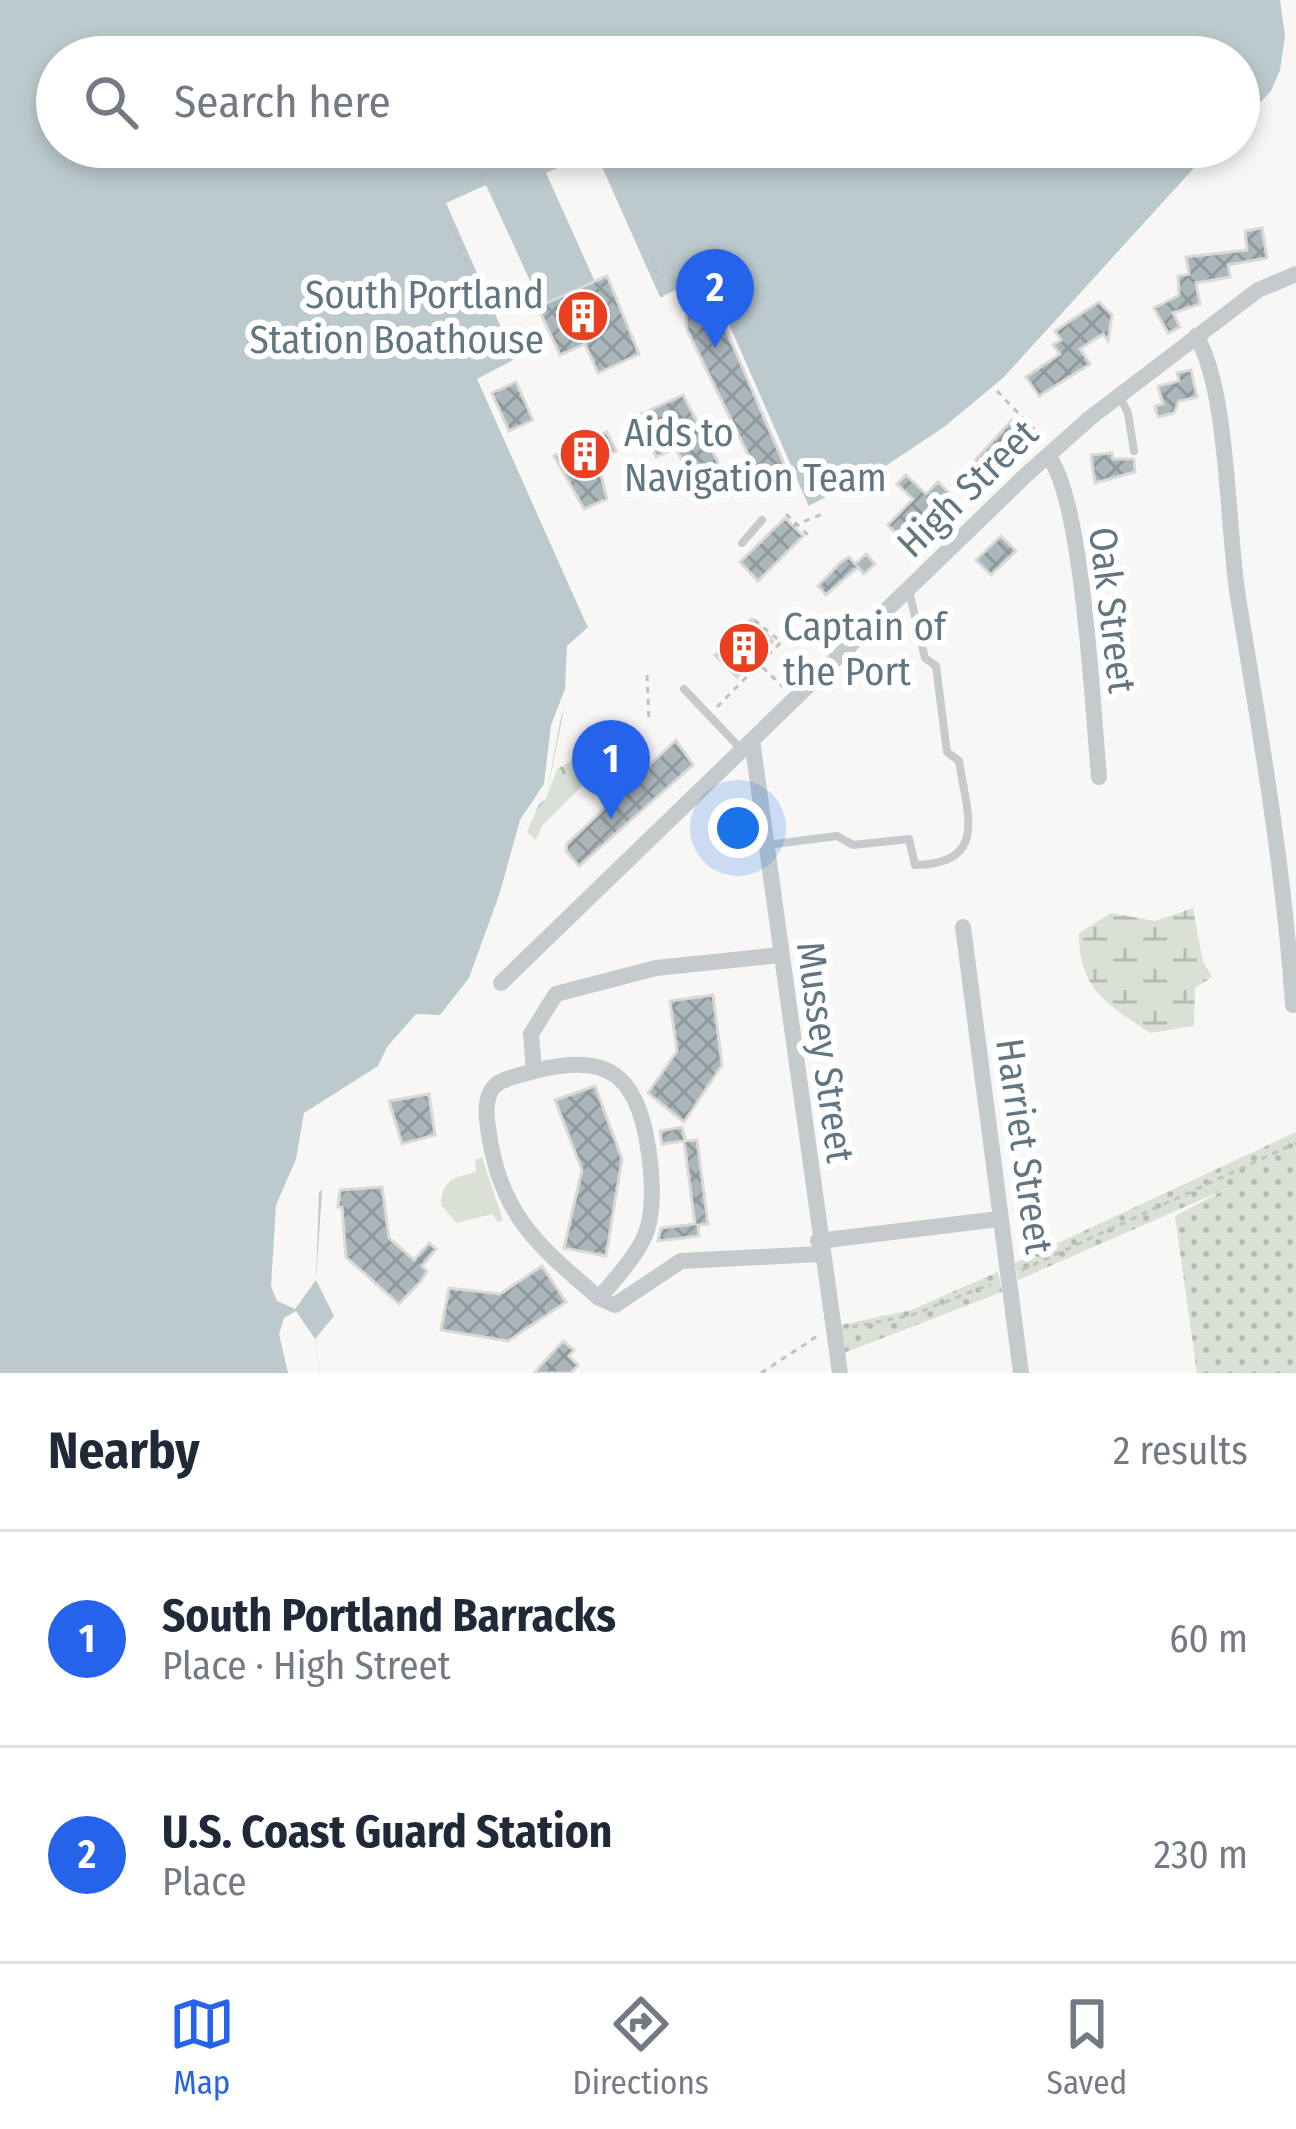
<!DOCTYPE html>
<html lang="en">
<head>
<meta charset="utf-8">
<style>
	:root { --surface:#fff; --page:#f6f6f7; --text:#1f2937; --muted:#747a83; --line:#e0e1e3; --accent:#2563eb }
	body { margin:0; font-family:"Fira Sans Condensed",sans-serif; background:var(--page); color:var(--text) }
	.you { position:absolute; left:738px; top:828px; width:42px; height:42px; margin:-30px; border:9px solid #fff; border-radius:50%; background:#1a73e8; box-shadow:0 0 0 18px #1a73e833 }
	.badge { display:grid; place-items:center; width:78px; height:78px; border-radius:50%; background:var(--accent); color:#fff; font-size:39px; font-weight:700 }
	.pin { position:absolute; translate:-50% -99px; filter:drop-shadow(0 3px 6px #0008) }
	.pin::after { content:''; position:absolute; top:63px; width:42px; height:36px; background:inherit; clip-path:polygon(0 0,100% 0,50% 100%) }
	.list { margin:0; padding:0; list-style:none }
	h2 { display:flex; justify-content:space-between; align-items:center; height:156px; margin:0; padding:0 48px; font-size:51px }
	h2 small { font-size:39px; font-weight:400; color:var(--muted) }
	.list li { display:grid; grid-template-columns:78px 1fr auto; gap:36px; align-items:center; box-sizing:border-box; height:216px; padding:0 48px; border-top:3px solid var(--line) }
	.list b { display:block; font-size:45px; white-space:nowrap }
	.list p { margin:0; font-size:39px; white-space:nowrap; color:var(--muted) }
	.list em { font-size:39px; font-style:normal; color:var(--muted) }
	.icon { flex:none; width:66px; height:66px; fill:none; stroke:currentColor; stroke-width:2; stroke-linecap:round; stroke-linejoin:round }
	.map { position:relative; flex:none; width:1296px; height:1373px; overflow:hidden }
	.search { position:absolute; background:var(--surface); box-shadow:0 6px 18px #0003; left:36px; right:36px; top:36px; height:132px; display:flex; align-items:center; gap:30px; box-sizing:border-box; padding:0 42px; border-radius:66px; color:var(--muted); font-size:45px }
	.sheet { height:588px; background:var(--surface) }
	nav { display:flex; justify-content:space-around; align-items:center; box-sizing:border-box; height:168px; border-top:3px solid var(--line); background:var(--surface); font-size:33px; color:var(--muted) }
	nav a { display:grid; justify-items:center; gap:6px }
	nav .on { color:var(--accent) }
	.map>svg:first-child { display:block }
	.grass { fill:#dae0d5 }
	.forest { fill:url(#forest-crowns) }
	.wetland { fill:url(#wetland-marsh) }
	.park { fill:url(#park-dots) }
	.water { fill:#bccacd }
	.pier { fill:#f8f7f5 }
	.building { fill:url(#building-cross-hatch); stroke:#d9d9d7; stroke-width:3 }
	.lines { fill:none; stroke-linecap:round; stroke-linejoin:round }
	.path { stroke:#bec2c3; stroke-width:3; stroke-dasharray:6 6; stroke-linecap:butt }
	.service { stroke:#c5cacc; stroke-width:8 }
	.minor { stroke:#c5cacc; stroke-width:16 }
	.labels { text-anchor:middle; stroke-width:12; stroke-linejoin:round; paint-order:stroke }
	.poi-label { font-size:39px; fill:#617681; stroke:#fff; text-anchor:start }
	.street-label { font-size:39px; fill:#617681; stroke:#fff }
</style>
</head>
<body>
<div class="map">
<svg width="1296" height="1373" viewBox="0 0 1296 1373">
	<defs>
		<pattern id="forest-crowns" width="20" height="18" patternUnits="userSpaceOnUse" patternTransform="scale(3)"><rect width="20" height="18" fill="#dae0d5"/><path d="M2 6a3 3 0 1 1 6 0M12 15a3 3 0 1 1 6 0" fill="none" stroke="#b4bab2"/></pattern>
		<pattern id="wetland-marsh" width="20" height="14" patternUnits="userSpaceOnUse" patternTransform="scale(3)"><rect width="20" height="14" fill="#dae0d5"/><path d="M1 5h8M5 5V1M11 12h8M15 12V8" fill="none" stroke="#b4bab2"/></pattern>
		<pattern id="park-dots" width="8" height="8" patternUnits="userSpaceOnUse" patternTransform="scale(3)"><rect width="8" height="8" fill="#dae0d5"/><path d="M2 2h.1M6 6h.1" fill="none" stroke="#b4bab2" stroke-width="1.8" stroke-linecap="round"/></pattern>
		<pattern id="building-cross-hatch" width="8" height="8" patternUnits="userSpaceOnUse" patternTransform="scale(3)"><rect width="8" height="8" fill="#abb6ba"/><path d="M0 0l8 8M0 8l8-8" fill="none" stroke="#8f999d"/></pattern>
	</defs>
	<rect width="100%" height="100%" fill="#f8f7f5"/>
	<!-- grass -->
	<path class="grass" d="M482,1157L503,1220L498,1222L492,1214L457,1223L441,1205C441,1180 455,1177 476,1172L475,1160Z"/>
	<!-- forest -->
	<path class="forest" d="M582,755L586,782L542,826L536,840L523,829L546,799L557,769Z"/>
	<!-- wetland -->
	<path class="wetland" d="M1193,908L1203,962L1212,977L1195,988L1194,1026L1150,1033C1108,1005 1078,988 1079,933L1111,913L1155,921Z"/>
	<!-- park -->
	<path class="park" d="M1296,1132V1373H1197L1175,1216L1228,1188L1018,1280L1015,1263Z
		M998,1272L1002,1292L844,1353L841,1325L911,1310Z"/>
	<!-- water -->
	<path class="water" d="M0,0H1283C1293,65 1285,84 1239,130V57H57V147H1219L1193,169L1003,378L944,427L878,471L584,619L591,633L575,652L546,799L523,829L469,978L440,1015L412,1029L381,1073L327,1117L316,1280L334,1316L315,1339L320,1373H0Z"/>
	<!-- pier -->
	<path class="pier" d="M1280,0H1287L1295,47L1289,82L1239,136V125L1271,91L1280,70L1285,36Z
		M595,151L660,297L708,276L810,509L584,619L477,379L515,359L446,203L486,185L561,348L614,324L546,173Z
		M588,627L591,633L579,654L560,722L546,799L539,804L497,903L520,820L544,784L551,725L565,689L567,646Z
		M416,1014L440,1015L415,1032L383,1077L338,1114L354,1130L353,1158L347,1172L319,1192L316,1280L295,1309L277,1301L271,1286L276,1205L296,1159L304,1113L378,1066L387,1047Z
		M296,1311L315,1339L320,1373H288L279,1334L284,1318Z"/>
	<!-- building -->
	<path class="building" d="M1262,228L1267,258L1228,265L1230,277L1196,283L1200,304L1173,313L1180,327L1168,333L1154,308L1179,295L1178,276L1189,274L1186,257L1247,250L1245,231Z
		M607,276L639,354L598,373L585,344L560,355L538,307Z
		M1099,302L1112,315L1108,341L1103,334L1080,349L1090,364L1039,396L1026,377L1060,354L1053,345L1061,340L1055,331Z
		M715,304L790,478L765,489L687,330L686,316Z
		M1191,370L1197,397L1179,401L1174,413L1158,417L1155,406L1163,404L1158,386L1179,381L1177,373Z
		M516,382L533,420L509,431L492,393Z
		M683,395L720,466L691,480L676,448L656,457L637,416Z
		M1012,420L1031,441L1020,451L1010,440L994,456L1000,462L982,481L968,468Z
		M607,432L616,451L597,459L607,499L584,509L554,456Z
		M1112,453L1113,459H1134L1135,472L1095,483L1091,455Z
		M906,475L926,494L938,482L957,501L909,548L888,525L913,499L897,484Z
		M785,518L803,536L758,581L740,562Z
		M1001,536L1016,551L991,575L976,560Z
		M866,554L875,564L864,574L858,567L826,595L818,586L841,562L849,557L855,564Z
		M752,619L773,641L737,677L715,655Z
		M676,740L693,765L579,866L566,851L567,844Z
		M713,995L722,1065L684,1122L648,1093L677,1051L670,1001Z
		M595,1086L622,1159L606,1256L564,1248L582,1170L555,1100Z
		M429,1094L435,1135L402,1144L389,1101Z
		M682,1127L685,1141L697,1140L708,1224L698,1225L699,1236L658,1241L661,1228L695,1224L684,1141L662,1144L660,1131Z
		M382,1187L389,1238L414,1260L429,1243L436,1249L422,1266L427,1271L421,1281L399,1304L346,1257L342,1207H338L340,1190Z
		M542,1266L566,1302L508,1341L441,1330L449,1288L500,1294Z
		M563,1341L574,1350L569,1356L578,1365L571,1373H534Z"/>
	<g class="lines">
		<!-- path -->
		<path class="path" d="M481,173L484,186
			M450,224L470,270
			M669,253L678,289
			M653,256L662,297
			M467,275L475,272
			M457,312L486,298
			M472,359L507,342
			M997,391L1041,437L1046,432
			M786,514L809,536
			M793,526L822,514
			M754,659L783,687
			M647,675L649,722
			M717,707L781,642L751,617
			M1022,1270L1296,1143
			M852,1327L912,1315L991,1284
			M761,1373L819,1335"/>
		<!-- service -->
		<path class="service" d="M1120,397L1128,413L1134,451
			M742,543L762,520
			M684,689L741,749
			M767,845L837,836L853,845L909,839L915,865C989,864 967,814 959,761L947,752L936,666L925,658L909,591"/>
		<!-- minor -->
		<path class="minor" d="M1196,336C1229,389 1227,531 1238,597C1260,732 1284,868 1293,1005
			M1048,456C1083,497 1093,714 1099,777
			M752,740L840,1373
			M963,927L1021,1373
			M501,983L1026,475L1090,418L1258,290L1296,274
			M534,1071C607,1052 637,1074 648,1147C652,1173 655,1205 647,1230C639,1254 615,1279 599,1298C536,1244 500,1215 488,1128C486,1114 484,1094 497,1084C506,1077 523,1075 534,1071L531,1034L556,994L656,968L780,955
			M818,1241L999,1219
			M599,1298L615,1305L681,1261L820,1254"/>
	</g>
	<!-- icons -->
	<defs>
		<g id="building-disc" transform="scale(2.7)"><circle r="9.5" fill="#ea4022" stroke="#fff"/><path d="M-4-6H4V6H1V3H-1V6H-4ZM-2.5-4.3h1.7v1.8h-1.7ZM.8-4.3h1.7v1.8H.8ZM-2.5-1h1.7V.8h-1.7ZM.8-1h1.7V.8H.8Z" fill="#fff"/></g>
	</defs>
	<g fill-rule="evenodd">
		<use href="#building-disc" x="583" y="316"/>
		<use href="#building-disc" x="585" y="454"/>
		<use href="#building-disc" x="744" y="648"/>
	</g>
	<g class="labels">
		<!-- poi labels -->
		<g class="poi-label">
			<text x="544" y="308" text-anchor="end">South Portland<tspan x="544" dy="45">Station Boathouse</tspan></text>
			<text x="624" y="446">Aids to<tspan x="624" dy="45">Navigation Team</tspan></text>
			<text x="783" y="640">Captain of<tspan x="783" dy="45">the Port</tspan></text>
		</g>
		<!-- street labels -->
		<g class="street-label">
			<text transform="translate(967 488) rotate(-44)" y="14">High Street</text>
			<text transform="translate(1113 610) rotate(83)" y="14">Oak Street</text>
			<text transform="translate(826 1052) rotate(82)" y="14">Mussey Street</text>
			<text transform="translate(1025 1146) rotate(82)" y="14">Harriet Street</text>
		</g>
	</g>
</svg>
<div class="you"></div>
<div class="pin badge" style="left:611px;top:819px">1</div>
<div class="pin badge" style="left:715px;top:348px">2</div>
<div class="search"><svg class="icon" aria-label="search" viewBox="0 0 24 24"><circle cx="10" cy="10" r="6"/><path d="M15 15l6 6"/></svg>Search here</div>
</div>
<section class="sheet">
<h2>Nearby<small>2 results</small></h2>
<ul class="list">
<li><span class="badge">1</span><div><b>South Portland Barracks</b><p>Place · High Street</p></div><em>60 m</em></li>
<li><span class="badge">2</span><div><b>U.S. Coast Guard Station</b><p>Place</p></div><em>230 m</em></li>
</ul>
</section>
<nav>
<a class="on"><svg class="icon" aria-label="map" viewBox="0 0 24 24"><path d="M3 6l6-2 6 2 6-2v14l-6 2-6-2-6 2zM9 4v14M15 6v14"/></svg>Map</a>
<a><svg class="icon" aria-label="directions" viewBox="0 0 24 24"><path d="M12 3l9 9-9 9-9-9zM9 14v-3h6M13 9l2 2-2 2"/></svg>Directions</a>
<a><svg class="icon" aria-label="saved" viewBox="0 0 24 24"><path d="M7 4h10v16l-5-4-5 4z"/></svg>Saved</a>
</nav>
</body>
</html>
